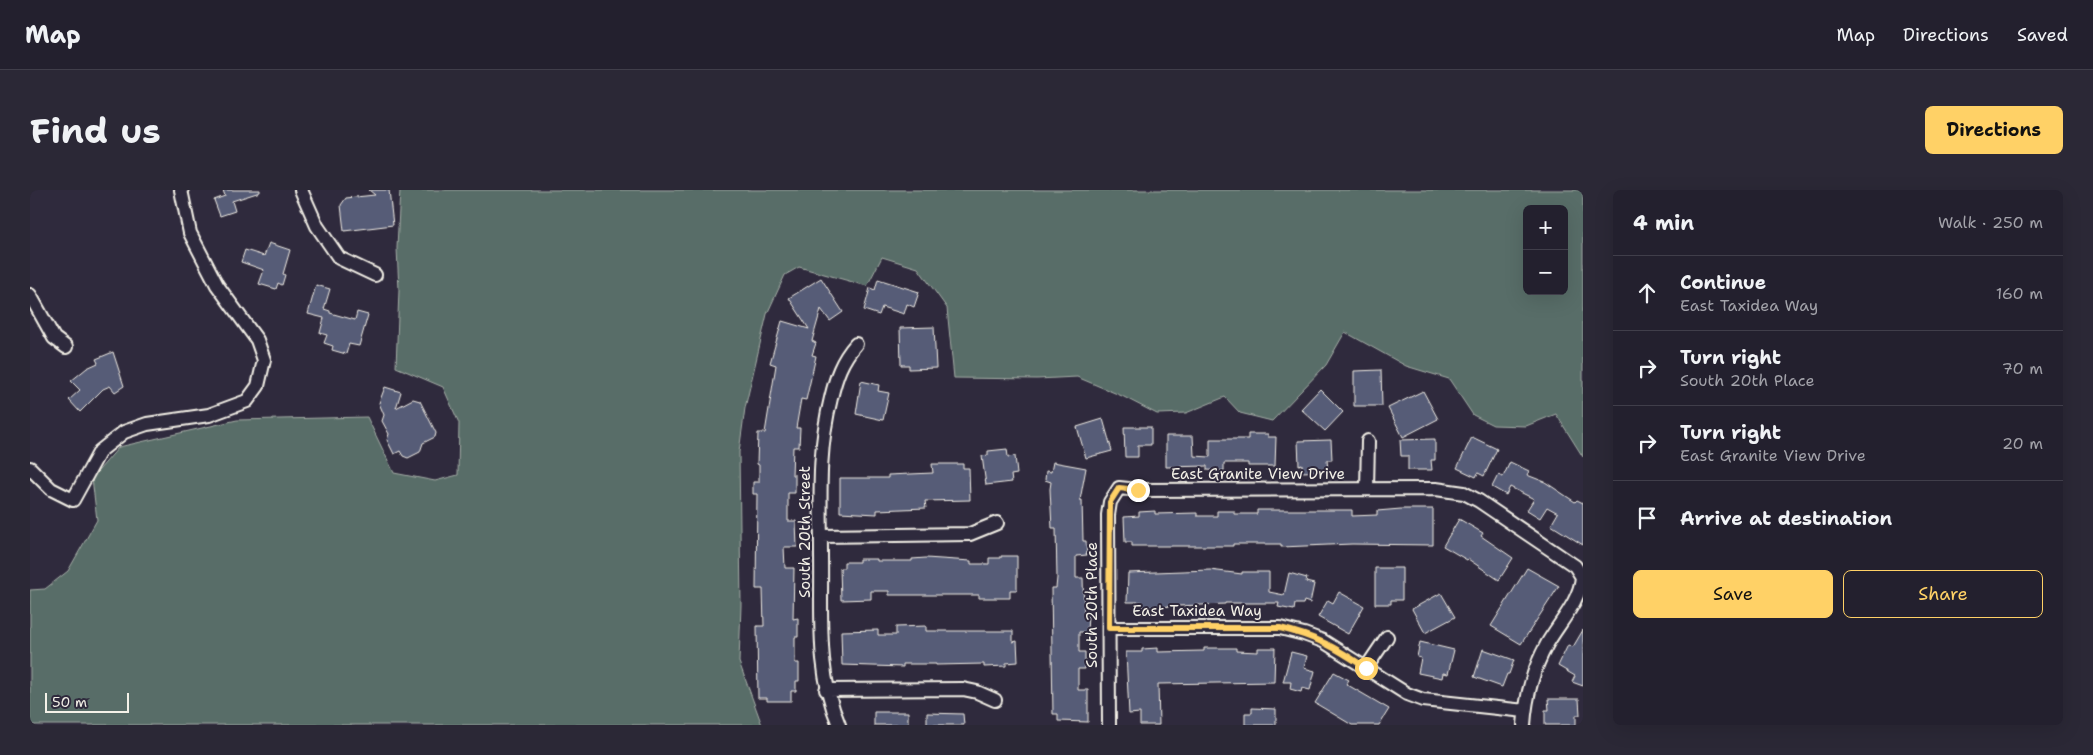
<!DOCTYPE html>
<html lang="en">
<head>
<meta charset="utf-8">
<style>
	:root { --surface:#23202e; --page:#2b2836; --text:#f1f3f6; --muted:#a3a3aa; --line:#403e4a; --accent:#ffd166 }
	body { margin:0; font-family:"Shantell Sans",sans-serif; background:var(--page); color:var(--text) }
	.controls { position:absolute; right:15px; top:15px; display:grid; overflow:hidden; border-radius:8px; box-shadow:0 5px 20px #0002 }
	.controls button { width:45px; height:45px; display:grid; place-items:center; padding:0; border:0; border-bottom:1px solid var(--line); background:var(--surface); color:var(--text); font:25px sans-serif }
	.scale { position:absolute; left:15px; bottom:12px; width:84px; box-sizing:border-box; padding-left:5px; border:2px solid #f4f1e8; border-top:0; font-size:14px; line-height:18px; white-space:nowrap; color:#f4f1e8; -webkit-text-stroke:4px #2f2a3d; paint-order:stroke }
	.stop { position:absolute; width:15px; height:15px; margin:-11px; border:4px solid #ffd166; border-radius:50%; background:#fff }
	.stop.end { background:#ffd166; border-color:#fff; box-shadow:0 1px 5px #0008 }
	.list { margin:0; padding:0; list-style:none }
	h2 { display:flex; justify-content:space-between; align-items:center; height:65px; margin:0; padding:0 20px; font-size:21px }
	h2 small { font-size:16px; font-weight:400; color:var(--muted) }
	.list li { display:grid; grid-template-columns:32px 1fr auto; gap:15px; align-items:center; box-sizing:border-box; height:75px; padding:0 20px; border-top:1px solid var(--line) }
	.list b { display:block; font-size:19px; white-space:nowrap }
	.list p { margin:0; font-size:16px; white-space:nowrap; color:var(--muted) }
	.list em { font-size:16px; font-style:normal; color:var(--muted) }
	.actions { display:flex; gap:10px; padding:15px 20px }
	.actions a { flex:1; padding:11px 0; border:1px solid var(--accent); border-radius:8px; text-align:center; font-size:18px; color:var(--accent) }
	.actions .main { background:var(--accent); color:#111 }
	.icon { flex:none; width:28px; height:28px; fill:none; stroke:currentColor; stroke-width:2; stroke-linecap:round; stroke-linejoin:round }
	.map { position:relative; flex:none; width:1553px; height:535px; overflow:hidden; border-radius:8px }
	header { display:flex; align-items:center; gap:30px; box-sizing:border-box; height:70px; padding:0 25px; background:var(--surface); border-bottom:1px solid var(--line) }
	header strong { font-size:24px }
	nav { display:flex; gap:28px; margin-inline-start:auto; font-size:18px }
	.intro { display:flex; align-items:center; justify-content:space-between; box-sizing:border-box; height:120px; padding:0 30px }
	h1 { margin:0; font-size:35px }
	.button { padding:12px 22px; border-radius:8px; background:var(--accent); color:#111; font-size:18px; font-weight:700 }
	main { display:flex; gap:30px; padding:0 30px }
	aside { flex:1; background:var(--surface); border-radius:8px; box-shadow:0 5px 20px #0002 }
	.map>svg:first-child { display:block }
	.green { fill:#586d67; stroke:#a6afa8; fill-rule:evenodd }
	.building { fill:#575b77; stroke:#f4f1e8 }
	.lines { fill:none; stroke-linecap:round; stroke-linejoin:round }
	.minor-casing { stroke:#f4f1e8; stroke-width:16 }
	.minor { stroke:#2f2a3d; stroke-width:12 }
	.route { stroke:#ffd166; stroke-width:6 }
	.labels { text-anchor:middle; stroke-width:4; stroke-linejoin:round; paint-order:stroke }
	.street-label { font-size:15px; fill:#f4f1e8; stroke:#2f2a3d }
</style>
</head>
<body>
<header>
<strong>Map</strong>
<nav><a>Map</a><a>Directions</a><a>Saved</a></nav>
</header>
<div class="intro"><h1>Find us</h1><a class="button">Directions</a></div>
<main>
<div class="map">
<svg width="1553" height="535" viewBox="0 0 1553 535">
	<rect width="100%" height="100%" fill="#2f2a3d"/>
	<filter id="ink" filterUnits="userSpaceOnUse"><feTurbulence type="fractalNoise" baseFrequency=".02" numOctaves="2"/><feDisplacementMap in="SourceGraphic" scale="10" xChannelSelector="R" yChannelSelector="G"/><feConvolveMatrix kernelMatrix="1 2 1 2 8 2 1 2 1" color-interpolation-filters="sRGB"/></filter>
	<g filter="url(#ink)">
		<!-- green -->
		<path class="green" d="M370,0H1553V267L1526,224L1496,236L1463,235L1443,225L1419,189L1376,176L1315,142L1296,175L1242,231L1210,223L1195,207L1156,223L1127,224L1092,206L1047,187L1007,189L924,188L917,118L888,78L852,67L837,96L769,77L755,85L737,124L715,218L709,262L711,415L709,472L732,535H0V400L15,399L38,381L67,330L62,288L89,257L207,230L337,227L364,283L405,291L428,285L429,233L413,197L366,177L369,100L367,58ZM1497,19H1534V101H1497Z"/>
		<!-- building -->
		<path class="building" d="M193,0H230V2L202,11L205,21L190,26L184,10L195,6Z
			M339,0H359L363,35L314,41L311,15L316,8L345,5Z
			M239,53L260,60L253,84L255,85L252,95L248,93L246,99L229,94L234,80L211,72L215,60L234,66Z
			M791,88L813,122L800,131L791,119L782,151L786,153L782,165L786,166L776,210L771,209L766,238H770L769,257H763L762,285H765V303H758V331H766L767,357H754L755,378H764L763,429L768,428V447H765V473H769V491H766V501H761V511H737V508H728L727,436H734L733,399H726L727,304H723V292H729V275L727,274L728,243H735L746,175L740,173L752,131L779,139L759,108Z
			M848,89L889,102L884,117L877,114L874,124L852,117L849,125L834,120L840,98L845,100Z
			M286,95L300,99L294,119L300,121V123L325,130L327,122L338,125L329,156L319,154L316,164L302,160L303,156L294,153L297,145L290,143L294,128L278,124Z
			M904,137L906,178L879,179V175H871L870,138Z
			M83,162L94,196L85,202L80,196L73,199L50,222L39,210L50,200L41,191L57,178L68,173L66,169Z
			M1351,180L1352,216H1324V181Z
			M831,191L849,195L848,201L859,203L853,230L826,224Z
			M355,197L371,202L366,218L383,209L390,211L406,243L405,247L393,253L390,262L378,268L373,266L370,261L364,264L357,250L359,244L352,231L354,225L349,213Z
			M1290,199L1313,222L1295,241L1271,219Z
			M1393,201L1408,229L1373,247L1358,218Z
			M1073,229L1082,261L1056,268L1047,237Z
			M1094,237H1121V255H1108V267H1095Z
			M1218,244H1238V247H1246L1245,276H1218V273H1194V281L1177,280V276L1136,277V246H1163L1164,266L1180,267V249H1218Z
			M1442,247L1467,259L1454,286L1448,283L1446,287L1427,278Z
			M1405,249V270H1401L1402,280H1378V266H1371L1370,250Z
			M1301,250L1302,270H1297L1298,281L1272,282V274L1269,275L1268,251Z
			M977,259L978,267L985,266L987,284L981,285L982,292L956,295L952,266L958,265V261Z
			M1023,272L1056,278L1050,310H1052L1053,351H1056L1057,365L1046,366V388H1053L1054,425H1058L1057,442H1049V462H1055V479H1048V500H1058V532L1028,531V524H1023L1021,398H1026L1027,388L1026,338H1022L1020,299L1021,292L1015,290L1016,281L1021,282Z
			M1480,272L1499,281L1497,285L1515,292L1545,312L1547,310L1553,313V355L1521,335L1528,323L1517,317L1510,328L1497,320L1504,309L1480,297L1476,305L1462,297L1468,285L1473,287Z
			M902,274H933V278H939L940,310L895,311L896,318L847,320V324L810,322V288H858V285L903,283Z
			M1371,319H1403V355L1322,354L1251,357V354H1203V356H1102V352H1095L1094,327L1109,326V322L1125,321V324L1167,323V326H1187V321H1204V324H1227V320H1322V326L1347,325V321Z
			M1429,329L1453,343L1451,346L1483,368L1469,390L1438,369L1437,370L1413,356Z
			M971,366H987V400H980V408H949V405H859V401H841V409L811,410L810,378H814V372H829V369H847V371H882V369L896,368L941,371V374H959V368H971Z
			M1345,378H1372V410H1361V414H1345Z
			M1497,378L1529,396L1491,454L1461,436Z
			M1180,380L1212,384V382H1239V402L1254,405L1259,383L1277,388L1276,392L1284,394L1280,413L1274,411L1273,414H1265L1264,420L1248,417L1249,413H1195V414L1124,417H1112V412H1097L1098,383Z
			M1309,402L1334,416L1318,444L1288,427L1298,410L1303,413Z
			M1411,403L1425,427L1395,443L1382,419Z
			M896,436V441H983V452L987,451L988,472L976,473V476L954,477V474L906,475V474H873V477L812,475L811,441L848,440V445H866V437Z
			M1553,440V496L1542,492L1545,486L1528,476L1538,455L1543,457Z
			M1390,452L1424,460L1418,484L1413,483L1412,488L1388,483L1391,468L1387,467Z
			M1128,458V462L1174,461V458H1206V461L1228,462V458H1245L1244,492L1128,494L1129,535H1110V523L1099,524L1096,462H1112V459Z
			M1453,459L1484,470L1479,484H1477L1472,497L1444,487Z
			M1261,462L1277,466L1274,478L1285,481L1280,500L1272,498L1271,502L1260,499L1261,492H1253Z
			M1304,482L1319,490L1316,494L1359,519L1349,535H1322L1285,513Z
			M1518,509H1549L1550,525H1546V535H1515V520H1519Z
			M1222,518L1246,519V535H1215V523H1222Z
			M844,522H878V535H844Z
			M897,523L933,524L934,535H897Z"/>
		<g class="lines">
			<!-- minor casing -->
			<g class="minor-casing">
				<path id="minor" d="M271,0L287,36L309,68L345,85
					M0,105L24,148L36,157
					M0,278L21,299L43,310L70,261L94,242L117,234L179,225L217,211L228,196L234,170L227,150L187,95L160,43L151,0
					M1337,299L1338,251
					M791,346L940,344L967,333
					M1079,438H1250L1274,444L1293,451L1377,504L1393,510L1495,521
					M1336,478L1357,447
					M796,500L933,499L947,502L965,510
					M809,535C786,481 792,424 791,367C791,311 787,264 801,208C806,187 811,171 826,154
					M1079,535L1078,325L1080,312L1089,298L1108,300L1406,299L1434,303L1449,311L1545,376L1552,387C1550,411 1529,433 1517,454C1503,479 1496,506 1494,535"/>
			</g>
			<!-- minor -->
			<use href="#minor" class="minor"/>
		</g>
	</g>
	<g class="lines" filter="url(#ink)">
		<!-- route -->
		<path class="route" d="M1108,300L1089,298L1080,312L1079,438H1250C1287,447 1305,457 1336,478"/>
	</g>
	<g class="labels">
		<!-- street labels -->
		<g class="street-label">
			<text x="1228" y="289">East Granite View Drive</text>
			<text transform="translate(775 342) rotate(-90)" y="5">South 20th Street</text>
			<text transform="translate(1062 415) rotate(-90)" y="5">South 20th Place</text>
			<text x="1167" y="426">East Taxidea Way</text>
		</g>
	</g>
</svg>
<div class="controls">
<button>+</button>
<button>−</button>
</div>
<div class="scale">50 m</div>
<div class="stop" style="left:1336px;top:478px"></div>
<div class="stop end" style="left:1108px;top:300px"></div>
</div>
<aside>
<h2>4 min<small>Walk · 250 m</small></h2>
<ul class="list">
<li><svg class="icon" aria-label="ahead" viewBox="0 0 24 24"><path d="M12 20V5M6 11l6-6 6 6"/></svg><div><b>Continue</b><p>East Taxidea Way</p></div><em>160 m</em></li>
<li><svg class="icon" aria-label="right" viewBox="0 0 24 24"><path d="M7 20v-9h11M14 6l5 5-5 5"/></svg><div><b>Turn right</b><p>South 20th Place</p></div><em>70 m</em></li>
<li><svg class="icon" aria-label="right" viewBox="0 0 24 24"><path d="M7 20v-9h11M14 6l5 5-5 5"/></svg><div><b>Turn right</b><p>East Granite View Drive</p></div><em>20 m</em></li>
<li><svg class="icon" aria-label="arrive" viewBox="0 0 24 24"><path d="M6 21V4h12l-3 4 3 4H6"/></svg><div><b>Arrive at destination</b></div></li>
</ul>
<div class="actions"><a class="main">Save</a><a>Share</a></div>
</aside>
</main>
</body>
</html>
